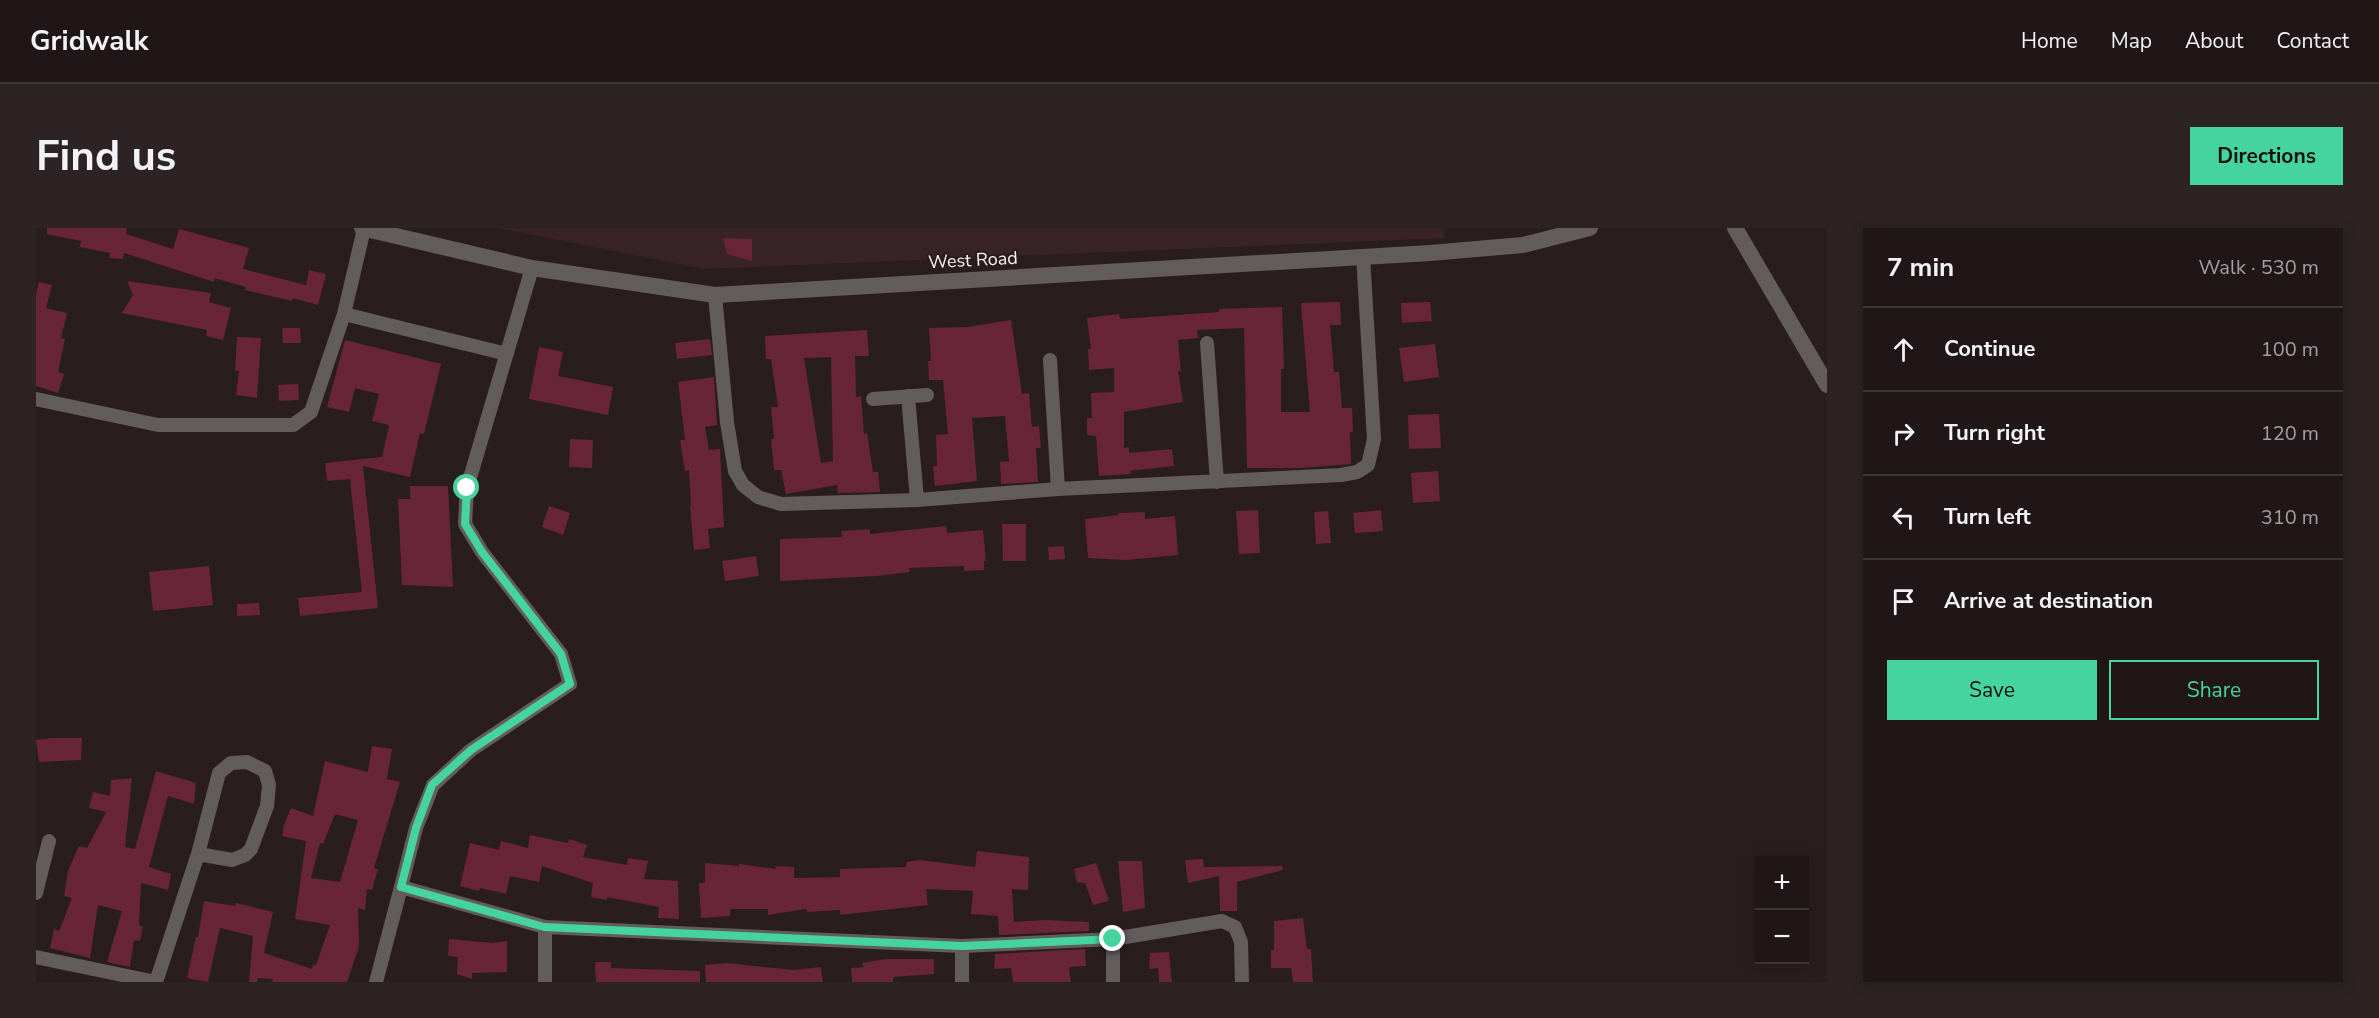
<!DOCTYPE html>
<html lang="en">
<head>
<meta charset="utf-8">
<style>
	:root { --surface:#201618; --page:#2d2325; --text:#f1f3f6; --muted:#a29fa2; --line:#3d3537; --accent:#45d49f }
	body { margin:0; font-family:"Nunito Sans",sans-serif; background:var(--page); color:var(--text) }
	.controls { position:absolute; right:18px; bottom:18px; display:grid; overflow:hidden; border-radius:0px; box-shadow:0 3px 15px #0003 }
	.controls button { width:54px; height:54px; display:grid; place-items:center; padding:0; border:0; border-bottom:2px solid var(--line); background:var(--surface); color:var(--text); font:30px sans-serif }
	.stop { position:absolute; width:18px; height:18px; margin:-14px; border:4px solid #45d49f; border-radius:50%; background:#fff }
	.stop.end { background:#45d49f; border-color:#fff; box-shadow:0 2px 6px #0008 }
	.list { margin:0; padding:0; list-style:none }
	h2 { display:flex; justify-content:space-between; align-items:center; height:78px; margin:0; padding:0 24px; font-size:26px }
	h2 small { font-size:20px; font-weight:400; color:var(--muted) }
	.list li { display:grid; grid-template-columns:39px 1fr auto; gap:18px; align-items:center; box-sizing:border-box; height:84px; padding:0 24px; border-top:2px solid var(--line) }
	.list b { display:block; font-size:22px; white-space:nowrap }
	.list em { font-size:20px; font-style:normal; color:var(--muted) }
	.actions { display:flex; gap:12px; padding:18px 24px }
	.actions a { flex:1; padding:14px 0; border:2px solid var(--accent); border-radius:0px; text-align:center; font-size:21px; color:var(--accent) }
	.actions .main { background:var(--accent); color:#111 }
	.icon { flex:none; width:33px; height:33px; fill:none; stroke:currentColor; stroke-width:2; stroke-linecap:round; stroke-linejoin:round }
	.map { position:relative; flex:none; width:1791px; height:754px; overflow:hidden; border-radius:0px }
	header { display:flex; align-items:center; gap:36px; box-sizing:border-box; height:84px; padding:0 30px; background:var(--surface); border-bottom:2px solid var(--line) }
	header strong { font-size:28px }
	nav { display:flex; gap:33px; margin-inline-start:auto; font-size:21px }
	.intro { display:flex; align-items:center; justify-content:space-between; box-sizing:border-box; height:144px; padding:0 36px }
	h1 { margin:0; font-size:42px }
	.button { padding:15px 27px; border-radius:0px; background:var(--accent); color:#111; font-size:21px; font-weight:700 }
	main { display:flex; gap:36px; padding:0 36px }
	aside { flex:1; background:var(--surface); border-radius:0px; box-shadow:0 3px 15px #0003 }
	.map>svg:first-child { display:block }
	.built { fill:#372328 }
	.building { fill:#682439; fill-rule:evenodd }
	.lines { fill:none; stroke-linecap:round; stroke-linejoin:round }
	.minor { stroke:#635c5d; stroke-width:14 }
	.tertiary { stroke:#635c5d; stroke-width:16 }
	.route { stroke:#45d49f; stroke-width:8 }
	.labels { text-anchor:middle; stroke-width:4.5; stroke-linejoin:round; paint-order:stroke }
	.street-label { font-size:18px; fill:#fbf2f4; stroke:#2a1d20 }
</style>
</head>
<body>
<header>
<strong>Gridwalk</strong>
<nav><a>Home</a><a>Map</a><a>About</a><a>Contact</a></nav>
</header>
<div class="intro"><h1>Find us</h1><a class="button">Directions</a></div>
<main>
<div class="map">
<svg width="1791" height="754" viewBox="0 0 1791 754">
	<rect width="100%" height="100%" fill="#2a1d20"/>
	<!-- built -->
	<path class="built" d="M462,0H1407L1409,10L668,41Z"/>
	<!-- building -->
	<path class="building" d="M11,0H91L90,6L137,21L143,1L213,20L207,41L270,57L273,42L290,46L282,77L257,70L256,73L209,62L210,59L178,50V54L88,25L87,31L73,30L74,25L44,19L45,13L11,6Z
		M687,10L716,11V33L691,26Z
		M91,53L175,65L173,74L195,80L187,112L170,108L171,102L86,85L97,67Z
		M3,54L16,57L10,80L31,85L25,110L29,111L22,144L28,146L22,165L0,158V66Z
		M1304,74L1305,97H1294L1298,144H1303L1306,180H1316L1317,204H1314L1315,236L1265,240H1211L1208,100L1161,102L1162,110L1142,112L1145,143H1142L1147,174L1088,184V220L1093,219V225L1136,221L1138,238L1094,243L1095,246L1063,248L1060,208L1051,207V190H1056L1055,165L1078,164V140L1053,142L1052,121L1055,120L1051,90L1083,86L1084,91L1183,84V81L1246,79L1248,141H1245V184H1274L1265,75Z
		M1394,74L1396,93L1366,95L1365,75Z
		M975,92L986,166L993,165L996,199L1003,198L1005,220H1000L1002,254L965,256L964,234L973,233L969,188L936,190L941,253L899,258L897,238H901L900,207L912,206L907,152H893L892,133H895L893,100L931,99Z
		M246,100H264L265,115H247Z
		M831,102L833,128H819L820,169L825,168L828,206L831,205L837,244H842L844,264L802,265L801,257L750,266L745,242H738L735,211H738L735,179H742L735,131H730L729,108ZM795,129L797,233L785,235L768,130Z
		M201,109L225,110L221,170L200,167L203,143H199Z
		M674,111L676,127L641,131L639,115Z
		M309,112L405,136L388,206L384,205L374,249L327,238L342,380L264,388L262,370L326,364L314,251L291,253L289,235L346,229L353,197L336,193L343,166L319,160L313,184L291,179Z
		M1399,116L1403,149L1368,154L1363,120Z
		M503,119L527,124L522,148L577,159L572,187L493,171Z
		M678,149L681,197L669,199L673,222L684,221L688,299L672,301L674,320L658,322L654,279H655L653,242L649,243L644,212H649L642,154Z
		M262,156L263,172L243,173L242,157Z
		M1403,186L1405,220L1373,221L1372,187Z
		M534,211L557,212L556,240L533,239Z
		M1402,243L1404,273L1377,275L1375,245Z
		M374,258H412L417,359L366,357L362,271H374Z
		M513,278L534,285L527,307L506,299Z
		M1222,282L1224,325L1203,326L1200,283Z
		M1345,282L1347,303L1319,305L1317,285Z
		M1292,283L1295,315L1280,316L1278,284Z
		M1109,284V291L1139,288L1142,327L1090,332L1052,330L1049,291L1083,287L1082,285Z
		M966,296H990V333H967Z
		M910,298L911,305L947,302L950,333H948V342L928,343V338L873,340L874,344L841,348L744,353V311L806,309L805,303L834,301V306Z
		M1028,318L1029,331L1013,332L1012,319Z
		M720,328L723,348L689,353L686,333Z
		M173,338L177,377L117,383L113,344Z
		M223,375L224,387L201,388V376Z
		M16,510H46L45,532L3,534L0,512Z
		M336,518L356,521L351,551L364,554L338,640L342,641L336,662L331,661L329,682L322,680L323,718L311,754H236L237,751L222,750L221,754H213L217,708L184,700L172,754L151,750L160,709H162L168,673L199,678L200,675L237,684L228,725L276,741L277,736L280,737L294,697L259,691L270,613L246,608L248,597L255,580L277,588L289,533L332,544ZM299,586L322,592L304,654L275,650L284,615L287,616Z
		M120,543L160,555L158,576L132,568L113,639L135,646L132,662L105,655L103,697L107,699L104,713L98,712L94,739L71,734L86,683L62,677L54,730L14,720L18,701L23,703L36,670L28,668L32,643L43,618L51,620L70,584L53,580L57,564L74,568L75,552L96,550L89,619L99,621Z
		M494,607L532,615L533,611L551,617L547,629L591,637L592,630L612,633L608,651L642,653L643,691L622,690L623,679L571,669V672L555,669L557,655L506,638L503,654L474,648L470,666L444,660L443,663L424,658L434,615L463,622L465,613L492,620Z
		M941,623L993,629L992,662L976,661L978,694L1008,692L1053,694V703L963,707L962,688L935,686L937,663L890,661L892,677L804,687V682L771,684L770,681L732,687V681H694V688L665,690L663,655H669V635L703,638V636L740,641L739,638L758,639V650L804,649V641L870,639L871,634L884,632L939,639Z
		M1167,631L1168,639L1246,638L1247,642L1201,654V683H1184L1183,648L1152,655L1149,632Z
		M1082,633H1106L1109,680L1087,684Z
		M1060,635L1073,673L1057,677L1049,655L1041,654L1038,641Z
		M1267,690L1271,721H1275L1277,754H1257L1255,740H1235V722H1238V693Z
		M413,711L457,715L471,713V744L436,745V751L421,746L422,729L412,728Z
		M1049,721L1050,738L1033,739L1035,754H977L975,740L958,741L959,726Z
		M1133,724L1136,754H1123L1122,740L1113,741L1114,725Z
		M850,731H898V746L857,749V754H816L815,740L828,739L826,735Z
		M559,734H575V740L664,743V754H560Z
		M691,735L757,742L785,739L787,754H670L669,737Z"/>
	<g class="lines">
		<!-- minor -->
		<path class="minor" d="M679,67L691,194L699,243L707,257L722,269L745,276L881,272L1022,261L1305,247L1321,244L1332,237L1338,211L1327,28
			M308,86L471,126
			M1171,115L1181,254
			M1014,132L1022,261
			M872,168L881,272
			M0,171L122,197H257L275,184L308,86L328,1
			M837,171L891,167
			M365,659L380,600L397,557L435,522L534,456L525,426L446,324L429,296L431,260L496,40
			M0,665L13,613
			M1077,711V754
			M926,718V754
			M0,729L120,754
			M120,754L162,626L183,545L195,535L211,534L229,543L233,557L231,578L215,621L209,627L196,632L162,626
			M340,754L365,659L509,699L926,718L1077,711L1186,693L1199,699L1205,714L1206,754
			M509,754V699"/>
		<!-- tertiary -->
		<path class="tertiary" d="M326,0L496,40L679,67L1394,25L1487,17L1554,0
			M1699,0L1791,157"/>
	</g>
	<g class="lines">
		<!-- route -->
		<path class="route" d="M431,260L429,296L446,324L525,426L534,456L435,522L396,557L380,600L365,659L508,699L926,718L1077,711"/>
	</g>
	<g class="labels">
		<!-- street labels -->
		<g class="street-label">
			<text transform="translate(937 32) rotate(-3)" y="6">West Road</text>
		</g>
	</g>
</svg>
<div class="controls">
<button>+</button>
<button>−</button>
</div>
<div class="stop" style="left:431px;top:260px"></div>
<div class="stop end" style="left:1077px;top:711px"></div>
</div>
<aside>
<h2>7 min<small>Walk · 530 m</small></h2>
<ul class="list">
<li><svg class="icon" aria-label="ahead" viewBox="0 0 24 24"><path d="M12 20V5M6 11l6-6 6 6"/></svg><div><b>Continue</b></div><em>100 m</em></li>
<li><svg class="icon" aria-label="right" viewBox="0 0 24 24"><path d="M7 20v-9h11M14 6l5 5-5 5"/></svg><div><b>Turn right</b></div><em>120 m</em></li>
<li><svg class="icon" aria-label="left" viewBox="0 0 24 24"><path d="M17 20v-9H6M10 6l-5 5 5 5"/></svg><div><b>Turn left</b></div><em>310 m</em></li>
<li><svg class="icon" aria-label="arrive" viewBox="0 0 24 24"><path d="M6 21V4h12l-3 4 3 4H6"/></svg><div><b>Arrive at destination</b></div></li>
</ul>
<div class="actions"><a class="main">Save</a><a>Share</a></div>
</aside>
</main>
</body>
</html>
